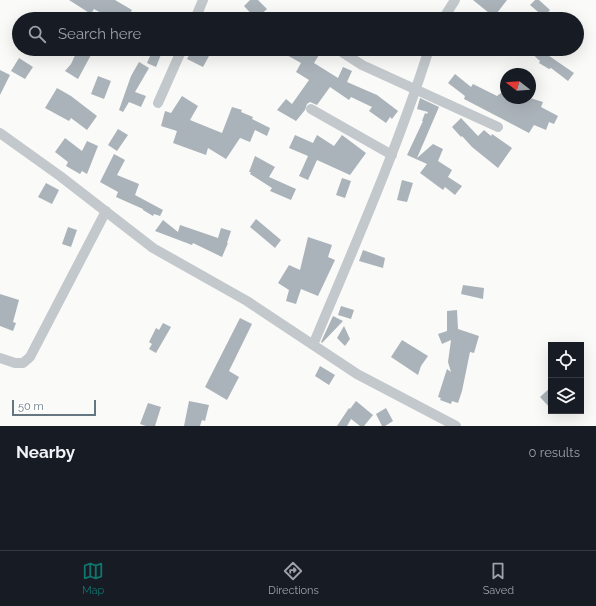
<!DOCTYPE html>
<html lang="en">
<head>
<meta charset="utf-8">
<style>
	:root { --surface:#171b24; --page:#20242c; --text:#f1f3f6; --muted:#9ea1a6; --line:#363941; --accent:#0f766e }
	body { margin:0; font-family:Raleway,sans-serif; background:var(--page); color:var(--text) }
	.controls { position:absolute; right:12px; bottom:12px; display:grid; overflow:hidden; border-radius:0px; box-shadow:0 4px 16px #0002 }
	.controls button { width:36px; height:36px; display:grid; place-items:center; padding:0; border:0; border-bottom:1px solid var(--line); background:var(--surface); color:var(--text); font:20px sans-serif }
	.compass { position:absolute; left:500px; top:68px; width:36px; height:36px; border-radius:50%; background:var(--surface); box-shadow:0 4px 16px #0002; rotate:287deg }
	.scale { position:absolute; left:12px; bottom:10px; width:84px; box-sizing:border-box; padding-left:4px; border:2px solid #657683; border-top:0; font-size:11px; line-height:14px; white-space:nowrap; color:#657683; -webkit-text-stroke:3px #fff; paint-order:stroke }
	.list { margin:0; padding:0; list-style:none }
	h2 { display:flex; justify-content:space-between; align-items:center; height:52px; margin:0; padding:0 16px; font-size:17px }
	h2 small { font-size:13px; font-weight:400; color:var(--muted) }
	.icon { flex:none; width:22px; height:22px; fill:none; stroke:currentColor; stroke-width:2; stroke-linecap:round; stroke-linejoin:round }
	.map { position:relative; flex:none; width:596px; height:426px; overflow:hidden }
	.search { position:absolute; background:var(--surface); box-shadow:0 4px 16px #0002; left:12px; right:12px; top:12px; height:44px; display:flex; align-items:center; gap:10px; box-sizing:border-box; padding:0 14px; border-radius:22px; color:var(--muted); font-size:15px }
	.sheet { height:124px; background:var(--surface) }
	nav { display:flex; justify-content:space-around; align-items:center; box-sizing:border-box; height:56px; border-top:1px solid var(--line); background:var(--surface); font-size:11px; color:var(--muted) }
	nav a { display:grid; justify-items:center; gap:2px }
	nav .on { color:var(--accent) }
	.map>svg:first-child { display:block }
	.building { fill:#aab3b9 }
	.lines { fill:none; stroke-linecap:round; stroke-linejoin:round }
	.minor { stroke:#c3c8cc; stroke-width:10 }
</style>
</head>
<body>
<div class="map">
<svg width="596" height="426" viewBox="0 0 596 426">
	<rect width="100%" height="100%" fill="#fafaf8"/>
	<!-- building -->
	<path class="building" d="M69,0H115L132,10L127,19H112L94,9L91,14Z
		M250,0H258L267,9L256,19L244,6Z
		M473,0H507L494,17Z
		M535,0H539L550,10L544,17L530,5Z
		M78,49H83L92,53L78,79L65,71L71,64Z
		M153,49L162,52L156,67L147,63Z
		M192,49H195L209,56L203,67L187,59Z
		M276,49H309L319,55L314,63L338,78L343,67L352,71L347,82L377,95L398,111L392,119L390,117L386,123L369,111L372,107L351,97L349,100L330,87L317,105L310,102L307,104L305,110L296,121L277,110L286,99L292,104L309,80L296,72L301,63Z
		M527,49H539L574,73L568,81L551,68L549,69L539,63L540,61Z
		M19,58L33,67L25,79L11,71Z
		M139,62L149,68L135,92L146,96L141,107L129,102L123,112L119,110L131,76Z
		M0,70L10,75L0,95Z
		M455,74L471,87L473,84L497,96L506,89V98H530L543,102L541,107L558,116L554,124L549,122L546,130L534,125L529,133L464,99L465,96L448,83Z
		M98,76L111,81L104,99L91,94Z
		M57,88L71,96L97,116L87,130L71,118L69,121L45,108Z
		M182,96L198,106L190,120L222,133L232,107L242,110L241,112L253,117L252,119L270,128L267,136L255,130L250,142L240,138L226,159L208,148L206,155L173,143L177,131L161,126L165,111L171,113Z
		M420,98L439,107L417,158L433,144L443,149L438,161L452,170L448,177L462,186L455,195L445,187L443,190L420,173L427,164L407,155L423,121H422L425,113L427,114L428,112L417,109Z
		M461,118L478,136L484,130L491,136L492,134L512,148L498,168L472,147L462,136L461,137L452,127Z
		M118,129L128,135L117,151L108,145Z
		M295,135L313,143L317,135L334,146L342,135L366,153L350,175L317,160L308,180L299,176L308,156L289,148Z
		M65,138L82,151L87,141L98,146L87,174L82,171L80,174L66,166L68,162L55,152Z
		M114,154L125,160L117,175L139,184L135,195L163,210L160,216L154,214L153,216L143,210V209L116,197L118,192L100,182Z
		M255,156L275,167L269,177L296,189L291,200L270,191L272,188L250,174L251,172H249Z
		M342,178L351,181L345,198L336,195Z
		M402,180L413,183L407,202L397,200Z
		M46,183L59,190L52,204L38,197Z
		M256,219L281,240L275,248L250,227Z
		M163,220L178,232L180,225L218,238L221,228L231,231L227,243H228L222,257L193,243L192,245L155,231Z
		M68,227L77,230L71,247L62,244Z
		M308,237L332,245L328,257L335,260L318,296L301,289L296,304L286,301L289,290L278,283L289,265L300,270Z
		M363,250L385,258L383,268L359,261Z
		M463,285L484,288L483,299L461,294Z
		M0,294L19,300L13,322L16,323L13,331L0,326Z
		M341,306L354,310L351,319L338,315Z
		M457,310L458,329L479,336L474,353L470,352L462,391L458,403L452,401L451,404L440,400L441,398L438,397L447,369L451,372L448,362L451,340L442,344L438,334L447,331V311Z
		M333,316L343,321L322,343L321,342Z
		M240,318L252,324L229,371L239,377L227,400L205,387Z
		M163,323L171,327L156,353L149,349L152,344L149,342L156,328L159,330Z
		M344,326L350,339L345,346L337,338Z
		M402,340L428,356L421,366L418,375L391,357Z
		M320,366L335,375L329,385L315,376Z
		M551,387V409L540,397Z
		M189,401L209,405L205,421L202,420L200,426H184Z
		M356,401L373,415L364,426H360L351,419L347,426H337L349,408L350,409Z
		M148,403L161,407L155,426H146L140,424Z
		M386,408L393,421L385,426H382L376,414Z"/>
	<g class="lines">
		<!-- minor -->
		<path class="minor" d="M195,19L203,0
			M443,19L455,0
			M342,52L362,65L498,127
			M158,103L182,49
			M311,109L392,155
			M0,133L60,176L153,248L247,301L357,374L456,426
			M313,345C354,247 397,150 429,49
			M0,358L15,363H23L30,357L106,211"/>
	</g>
</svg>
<div class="controls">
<button><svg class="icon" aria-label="locate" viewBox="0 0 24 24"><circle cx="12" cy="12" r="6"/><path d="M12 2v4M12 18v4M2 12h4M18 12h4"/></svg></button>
<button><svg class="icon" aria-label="layers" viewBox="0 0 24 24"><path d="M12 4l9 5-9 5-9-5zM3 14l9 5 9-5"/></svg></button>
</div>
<svg class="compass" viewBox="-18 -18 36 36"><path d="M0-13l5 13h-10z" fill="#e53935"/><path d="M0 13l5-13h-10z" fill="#9ea1a6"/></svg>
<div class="scale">50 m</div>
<div class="search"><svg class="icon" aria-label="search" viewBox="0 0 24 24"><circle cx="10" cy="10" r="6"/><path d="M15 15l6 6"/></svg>Search here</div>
</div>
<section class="sheet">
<h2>Nearby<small>0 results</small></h2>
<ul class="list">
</ul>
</section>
<nav>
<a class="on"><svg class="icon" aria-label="map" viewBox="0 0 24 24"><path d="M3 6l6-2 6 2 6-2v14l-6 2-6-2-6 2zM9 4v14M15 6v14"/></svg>Map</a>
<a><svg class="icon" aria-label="directions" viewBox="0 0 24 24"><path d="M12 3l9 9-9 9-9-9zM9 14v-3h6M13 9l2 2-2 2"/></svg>Directions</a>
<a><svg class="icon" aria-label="saved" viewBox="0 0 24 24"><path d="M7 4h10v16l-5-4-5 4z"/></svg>Saved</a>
</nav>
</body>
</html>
